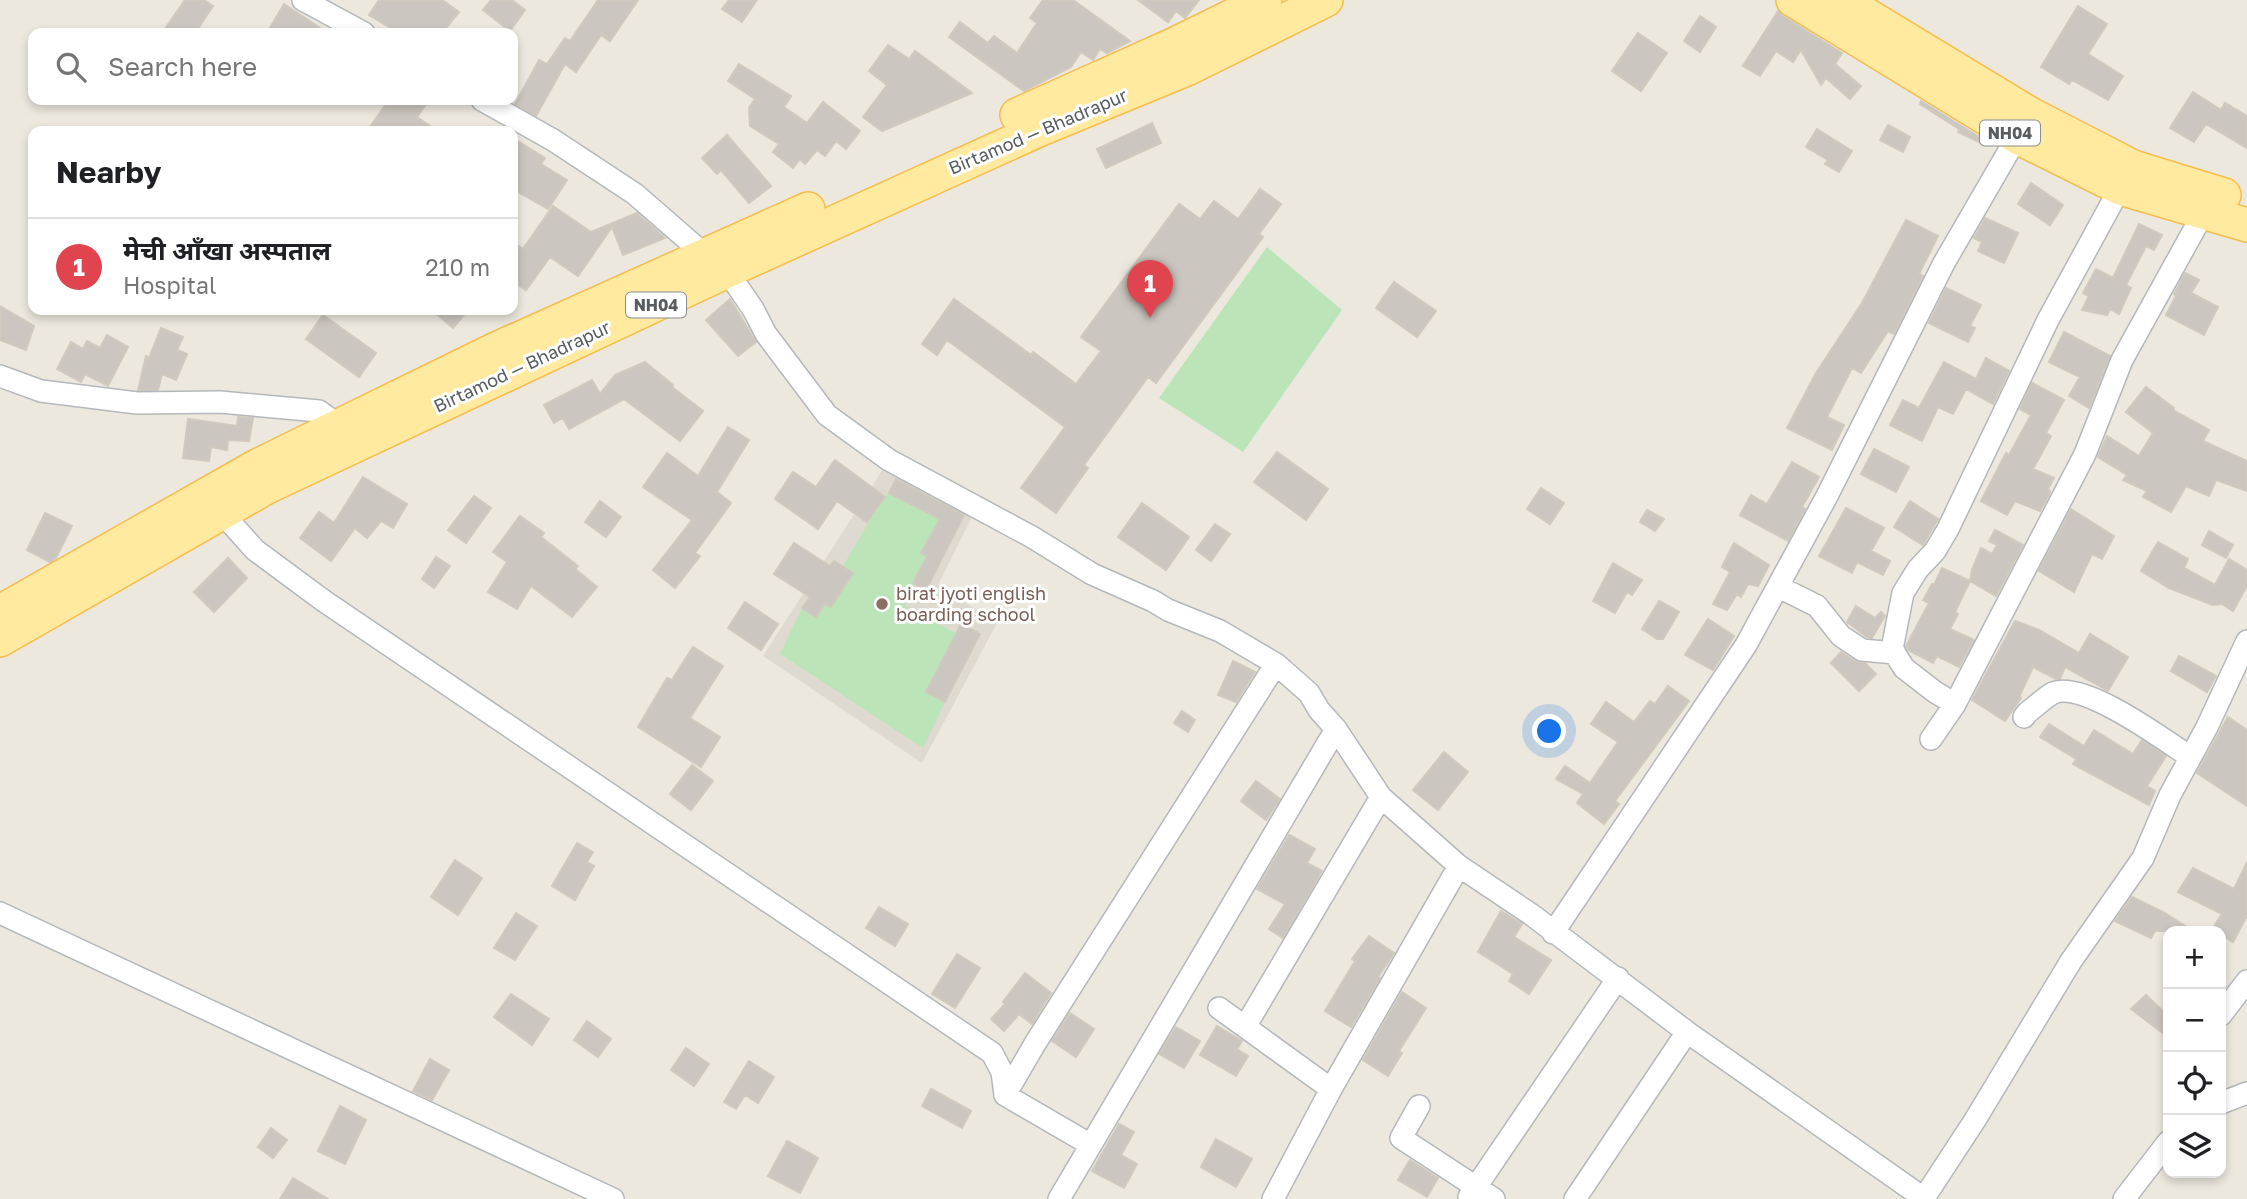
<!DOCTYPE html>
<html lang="en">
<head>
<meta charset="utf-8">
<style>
	:root { --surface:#fff; --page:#f2f2f2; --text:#202124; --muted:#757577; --line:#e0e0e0; --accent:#ef2621 }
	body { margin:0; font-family:"Golos Text","Noto Sans Devanagari",sans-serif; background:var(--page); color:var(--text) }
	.controls { position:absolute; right:21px; bottom:21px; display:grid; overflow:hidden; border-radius:14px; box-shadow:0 4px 10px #0003 }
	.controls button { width:63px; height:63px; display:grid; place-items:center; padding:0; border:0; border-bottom:2px solid var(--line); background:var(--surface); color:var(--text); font:35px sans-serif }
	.you { position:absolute; left:1550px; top:732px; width:24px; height:24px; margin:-18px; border:5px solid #fff; border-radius:50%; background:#1a73e8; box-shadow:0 0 0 10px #1a73e833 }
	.badge { display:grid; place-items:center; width:46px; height:46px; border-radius:50%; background:var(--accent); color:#fff; font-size:23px; font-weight:700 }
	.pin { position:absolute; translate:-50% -58px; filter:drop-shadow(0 2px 4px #0008) }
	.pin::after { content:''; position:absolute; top:37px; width:24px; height:21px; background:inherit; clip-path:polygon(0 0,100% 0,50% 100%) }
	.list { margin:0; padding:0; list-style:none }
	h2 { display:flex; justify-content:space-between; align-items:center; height:91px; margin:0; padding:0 28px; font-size:30px }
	h2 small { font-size:23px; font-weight:400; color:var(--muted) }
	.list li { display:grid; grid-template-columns:46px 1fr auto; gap:21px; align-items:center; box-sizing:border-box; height:98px; padding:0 28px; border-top:2px solid var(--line) }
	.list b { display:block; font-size:26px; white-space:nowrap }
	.list p { margin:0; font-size:23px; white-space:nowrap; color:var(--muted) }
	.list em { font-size:23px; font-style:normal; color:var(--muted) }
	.icon { flex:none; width:38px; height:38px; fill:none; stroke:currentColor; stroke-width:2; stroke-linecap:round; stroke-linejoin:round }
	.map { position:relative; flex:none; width:2247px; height:1199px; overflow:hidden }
	.search { position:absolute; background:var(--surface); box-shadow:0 4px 10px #0003; left:28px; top:28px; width:490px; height:77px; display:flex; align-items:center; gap:18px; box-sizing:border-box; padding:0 24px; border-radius:14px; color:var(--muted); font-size:26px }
	.panel { position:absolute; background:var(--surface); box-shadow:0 4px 10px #0003; left:28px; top:126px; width:490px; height:189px; border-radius:14px }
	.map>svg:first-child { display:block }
	.education { fill:#dedacf }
	.green { fill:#bbe5b9 }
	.building { fill:#cbc6bf; stroke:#d0c9bd; stroke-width:2 }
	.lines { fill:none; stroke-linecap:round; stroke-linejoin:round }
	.street-casing { stroke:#b4b8bc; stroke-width:24 }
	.primary-casing { stroke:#f6bd4d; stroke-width:36 }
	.street { stroke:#fff; stroke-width:21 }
	.primary { stroke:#ffeaa0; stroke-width:33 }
	.education-dot { fill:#8d6e63; stroke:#fff; stroke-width:2.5 }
	.labels { text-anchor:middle; stroke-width:6; stroke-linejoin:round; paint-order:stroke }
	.shield { fill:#fff; stroke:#898d90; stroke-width:2 }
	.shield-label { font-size:16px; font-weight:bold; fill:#575c60 }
	.street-label { font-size:18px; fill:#575c60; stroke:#fff }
	.education-label { font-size:18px; fill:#785e54; stroke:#fff; text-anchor:start }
</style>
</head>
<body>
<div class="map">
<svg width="2247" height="1199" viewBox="0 0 2247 1199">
	<rect width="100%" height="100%" fill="#ece8de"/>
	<!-- education -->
	<path class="education" d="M894,457L982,497L938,585L997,623L922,763L763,656L889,460Z"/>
	<!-- green -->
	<path class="green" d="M1267,247L1342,310L1243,452L1159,398Z
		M889,493L940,519L922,553L927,556L905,606L956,633L926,692L945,702L923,748L780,654L802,608L825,604L831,607L853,573L843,566L876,510Z"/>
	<!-- building -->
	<path class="building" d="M185,0H204L213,6L195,33H162Z
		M379,0H442L459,12L442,33H399L369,15Z
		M491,0H512L525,10L510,31L483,10Z
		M598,0H638L610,41L601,35L576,72L565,64L536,116L515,104L539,60L547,64L565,38L570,41Z
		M729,0H757L742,22L722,9Z
		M1043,0H1073L1130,41L1107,53L1100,49L1093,60L1081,52L1071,67L1024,91L949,37L960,22L988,43L994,36L1017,53L1037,23L1030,18Z
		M1138,0H1199L1185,18L1176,11L1168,22Z
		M284,4L328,33H267Z
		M2078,6L2107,24L2088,54L2123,76L2108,100L2072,80L2069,84L2041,67Z
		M1778,11L1783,16L1842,53L1835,64L1861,86L1850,99L1826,78L1821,85L1801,50L1793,62L1776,51L1760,76L1743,66Z
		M1700,16L1716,27L1700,52L1684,41Z
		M1638,33L1667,53L1641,91L1612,71Z
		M888,45L909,59L915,51L972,93L882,131L863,117L887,85L869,71Z
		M739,64L791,96L784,107L807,123L823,102L860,131L846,149L836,141L825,156L817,150L805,164L800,159L793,168L773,152L779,144L750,126L749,108L755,99L728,81Z
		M2193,92L2221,110L2225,103L2247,116V148L2206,124L2194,142L2170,128Z
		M389,100H429L417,117L437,131H367Z
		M1921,101L1981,138L1979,142L1958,132L1959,129L1920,104Z
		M1152,123L1161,143L1106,168L1097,149Z
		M1888,125L1910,137L1903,152L1880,140Z
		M1817,129L1852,151L1839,172L1825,164L1828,160L1806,147Z
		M727,135L771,186L749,203L721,170L717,174L702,158Z
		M513,138L545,158L541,164L567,180L548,209L513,189Z
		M2031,183L2063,205L2050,225L2018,204Z
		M1260,189L1281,204L1259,234L1263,237L1156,383L1148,377L1084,465L1088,468L1056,513L1021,488L1065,427L947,340L937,355L922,344L954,299L1031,355L1033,352L1076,384L1101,351L1081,337L1179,204L1200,219L1214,201L1238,219Z
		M553,206L591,232L637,213L665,238L623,255L612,227L578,276L550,257L526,290L513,281V242L523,249Z
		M1985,218L2018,233L2004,263L1978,251L1982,242L1974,238Z
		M1906,220L1938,236L1919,274L1923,276L1894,334L1888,331L1861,373L1852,368L1827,417L1844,425L1832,450L1787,428L1816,373L1862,303Z
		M2139,224L2162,235L2154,250L2146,246L2126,285L2131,288L2119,314L2110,309L2107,315L2082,310L2089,296L2083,293L2096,269L2113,278Z
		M2185,273L2199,280L2191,293L2218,307L2204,335L2166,315L2176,296L2174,294Z
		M1394,282L1436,311L1417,337L1376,308Z
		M1946,288L1981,305L1970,326L1975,328L1968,342L1929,323Z
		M730,299L756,342L738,356L706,320Z
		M0,306L34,326L26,350L0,340Z
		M432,310H468L453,328Z
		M323,315L376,353L359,377L306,339Z
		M161,328L183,337L177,350L187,354L176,380L162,374L158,390H138L146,356L149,358Z
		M2064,332L2110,356L2089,408L2069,396L2080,377L2049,362Z
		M107,335L128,347L108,386L85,374L81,382L57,369L71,342L83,349L87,341L100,348Z
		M1986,358L2009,371L1993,404L1966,389L1953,414L1938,407L1922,441L1890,425L1903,400L1919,408L1944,362L1976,379Z
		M645,362L673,385L672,387L703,411L680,441L624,399L569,429L563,418L554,423L544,405L592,380L600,394L615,375Z
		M2032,383L2064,400L2046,433L2051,436L2033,469L2054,478L2048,489L2050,491L2049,495L2040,511L2015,501L2007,515L1981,501L2006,453L2009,455L2031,415L2020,409Z
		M2146,387L2174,408L2173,410L2209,430L2203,441L2247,461V491L2216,480L2209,496L2186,486L2171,512L2143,497L2147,491L2123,480L2127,475L2098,457L2107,436L2139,456L2153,433L2126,412Z
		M238,417L253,418L249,441L228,440L227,450L211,447L209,461L183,458L188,419L237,426Z
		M728,427L749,440L717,492L731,503L695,553L700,556L675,588L653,570L692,520L643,487L667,453L698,476Z
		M1874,449L1909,467L1896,492L1861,474Z
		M1277,452L1328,489L1306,520L1254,482Z
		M835,460L885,497L867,522L837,501L818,529L775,499L793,472L816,487Z
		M1792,462L1819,477L1802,507L1805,509L1788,541L1740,515L1751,495L1767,504Z
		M363,477L407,504L393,528L381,521L367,538L355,528L331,561L300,538L319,512L334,523Z
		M896,479L964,515L926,590L913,583L927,556L921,553L940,519L889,493Z
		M1541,488L1564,503L1550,524L1527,509Z
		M474,496L491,508L466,543L448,530Z
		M600,501L621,517L606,537L585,522Z
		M1910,501L1938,519L1923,545L1894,527Z
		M1142,503L1189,537L1166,570L1118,537Z
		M1846,508L1884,528L1871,551L1890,561L1883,575L1857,562L1852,573L1819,556Z
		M2071,509L2114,536L2102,559L2092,554L2074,592L2039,571Z
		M1647,510L1664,519L1655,531L1640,522Z
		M45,513L72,526L56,558L50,562L27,550Z
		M520,516L544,533L541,537L578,566L575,569L597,587L572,617L531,586L517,609L488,592L507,562L493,552Z
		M1215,524L1230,534L1211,561L1196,550Z
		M1995,530L2023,545L1996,596L1970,581L1972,570L1981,548L1992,554L1997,545L1989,541Z
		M2209,531L2233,545L2226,558L2202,545Z
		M2158,542L2188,559L2184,568L2215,585L2229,559L2247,570V586L2233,611L2222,604L2213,605L2169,588L2141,571Z
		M794,543L830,566L834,561L853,573L831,607L825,604L816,617L802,608L810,597L774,574Z
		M1734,543L1769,565L1758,586L1748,584L1741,597L1737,594L1727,610L1713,604L1730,572L1722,567Z
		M436,557L450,566L434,588L422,579Z
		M228,558L247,578L214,612L194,592Z
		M1613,563L1642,580L1632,595L1627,592L1615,613L1593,601Z
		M1942,568L1970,581L1955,612L1958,614L1950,629L1974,640L1959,667L1937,656L1933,663L1908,650L1906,646L1929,603L1923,600L1932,584L1934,585Z
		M1659,601L1679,612L1663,639H1657L1642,629Z
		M745,602L778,624L761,650L728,628Z
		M1856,606L1875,618L1881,612L1885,616L1872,638L1867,637L1847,622Z
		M1708,619L1734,636L1713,670L1685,655Z
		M2015,621L2039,630L2079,653L2090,634L2128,657L2108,691L2065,667L2060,679H2056L2033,667L2019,697L2021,698L2005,721L1972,700Z
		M961,624L980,634L945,702L926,692Z
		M693,647L723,666L690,718L720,737L701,767L638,727L667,678L672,680Z
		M1841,652L1855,661L1865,663L1876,674L1859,691L1831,663Z
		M2179,656L2216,676L2207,692L2171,671Z
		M1233,661L1255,672L1236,702L1218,695Z
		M1668,686L1689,701L1615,801L1619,804L1604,824L1577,803L1583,794L1556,779L1565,766L1590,783L1618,742L1591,724L1606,702L1634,722L1650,701L1655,704Z
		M1182,711L1195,720L1188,732L1174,723Z
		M2228,717L2247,730V806L2197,773Z
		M2049,724L2084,746L2094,730L2133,754L2142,740L2166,756L2147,786L2155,791L2149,805L2073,764L2076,759L2040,737Z
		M1444,752L1468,772L1438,810L1413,790Z
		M692,765L713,781L691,810L670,794Z
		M1256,781L1280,799L1266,820L1241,801Z
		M1289,835L1315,849L1307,863L1322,871L1283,938L1269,929L1285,904L1257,889Z
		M577,843L593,852L587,862L594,866L575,900L552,886Z
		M455,860L482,878L458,915L431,897Z
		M2247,862V916L2233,942L2221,935V931L2212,929L2222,914L2178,892L2193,868L2234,889Z
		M2132,897L2165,913L2193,931H2155L2151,938L2115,921Z
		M879,907L908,924L895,946L866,928Z
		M1501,911L1522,924L1514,937L1551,960L1529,994L1509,981L1513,974L1478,952Z
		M516,913L537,926L515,960L494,948Z
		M1369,936L1394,953L1378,977L1380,978L1351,1027L1325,1011L1355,961L1352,959Z
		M957,954L980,968L955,1008L932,994Z
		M1025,973L1051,993L1032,1024L1019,1014L1004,1031L991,1019L1005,1004L1003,1002Z
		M1402,992L1426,1008L1399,1051L1402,1053L1388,1076L1363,1060Z
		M511,994L549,1019L532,1045L494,1017Z
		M2146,995L2168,1016V1037L2131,1009Z
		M1070,1013L1094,1029L1076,1057L1052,1041Z
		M587,1021L611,1039L598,1057L574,1040Z
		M1217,1026L1242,1041L1237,1049L1248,1056L1236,1076L1200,1055Z
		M1176,1027L1200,1041L1184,1068L1159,1054Z
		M686,1048L709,1064L694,1086L671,1070Z
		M430,1059L449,1070L432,1100L413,1091Z
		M749,1061L774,1077L758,1103L745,1095L736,1109L724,1102Z
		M931,1089L971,1111L962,1128L922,1106Z
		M340,1106L366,1120L345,1164L318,1151Z
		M1119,1124L1134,1132L1121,1155L1137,1164L1124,1188L1092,1171Z
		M271,1128L287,1140L273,1158L258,1147Z
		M1216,1139L1252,1159L1236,1187L1201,1167Z
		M787,1141L818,1158L800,1193L768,1176Z
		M1410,1160L1438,1178L1427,1197L1398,1180Z
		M293,1178L328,1199H280Z"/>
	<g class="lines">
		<!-- street casing -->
		<g class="street-casing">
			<path id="street" d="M303,0L364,33
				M482,100L553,140L635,194L705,255L727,271L753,309L766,334L827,415L889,460L1032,537L1092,574L1153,601L1168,610L1220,631L1276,664L1309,693L1319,710L1336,729L1381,797L1459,866L1532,915L1687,1032L1925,1199
				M0,376L41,391L137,403L220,402L319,411L330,419L336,427
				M222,513L255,550L324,601L992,1053L1002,1072L1005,1095L1036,1042L1276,664
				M1779,587L1817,606L1841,636L1862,650L1895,653
				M1955,704L1935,692L1904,668L1892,649L1903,593L1918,569L1935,551L1948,529L2048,320L2120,188
				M2024,717L2027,713C2035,707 2044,698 2053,693C2083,680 2163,739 2190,757
				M1931,739L1955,704L2085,454L2122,360L2209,203
				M0,913L613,1199
				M1553,933L1746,645L1827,496L1944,263L2017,137
				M1219,1008L1331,1089L1459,866
				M2221,1015L2247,981
				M1245,1027L1381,797
				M1005,1095L1091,1145
				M2221,1103L2247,1093
				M1419,1106L1401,1138L1476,1187L1618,978
				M1469,1197L1476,1187L1494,1199
				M1924,1198L1975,1120L2071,961L2143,858L2170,795L2207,727L2247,641
				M1059,1199L1336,729
				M1273,1199L1331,1089
				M1575,1199L1687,1032
				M2124,1199L2168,1142"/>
		</g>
		<!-- primary casing -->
		<g class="primary-casing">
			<path id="primary" d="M1793,0L2017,137L2120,188L2247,225
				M1842,0L2032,115L2133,167L2224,195
				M1017,115L1173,45L1265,0
				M0,612L257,466L494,350L808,209
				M0,640L267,487L727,271L1043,128L1189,68L1326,0"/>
		</g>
		<!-- street -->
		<use href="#street" class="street"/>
		<!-- primary -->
		<use href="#primary" class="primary"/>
	</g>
	<!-- markers -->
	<circle class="education-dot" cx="882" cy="604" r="7"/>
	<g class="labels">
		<!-- shield labels -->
		<g class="shield">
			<rect x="1980" y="120.5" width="60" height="25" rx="5"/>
			<rect x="626" y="292.5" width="60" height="25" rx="5"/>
		</g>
		<g class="shield-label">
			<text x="2010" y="139">NH04</text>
			<text x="656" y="311">NH04</text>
		</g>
		<!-- street labels -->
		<g class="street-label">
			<text transform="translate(1038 132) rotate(-23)" y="6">Birtamod — Bhadrapur</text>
			<text transform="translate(522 367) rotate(-25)" y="6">Birtamod — Bhadrapur</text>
		</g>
		<!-- education labels -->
		<g class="education-label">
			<text x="896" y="600">birat jyoti english<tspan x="896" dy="21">boarding school</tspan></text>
		</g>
	</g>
</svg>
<div class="controls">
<button>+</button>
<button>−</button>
<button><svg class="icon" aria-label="locate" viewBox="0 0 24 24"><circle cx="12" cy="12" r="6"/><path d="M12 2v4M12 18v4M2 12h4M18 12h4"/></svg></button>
<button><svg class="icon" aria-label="layers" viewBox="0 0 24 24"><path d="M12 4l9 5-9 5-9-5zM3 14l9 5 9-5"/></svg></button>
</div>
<div class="you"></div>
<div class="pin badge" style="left:1150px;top:318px;background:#e0444e">1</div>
<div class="search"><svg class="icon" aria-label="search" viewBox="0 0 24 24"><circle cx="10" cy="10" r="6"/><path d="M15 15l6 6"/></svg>Search here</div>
<section class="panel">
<h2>Nearby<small></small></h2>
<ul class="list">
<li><span class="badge" style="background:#e0444e">1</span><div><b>मेची आँखा अस्पताल</b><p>Hospital</p></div><em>210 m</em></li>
</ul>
</section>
</div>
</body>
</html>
